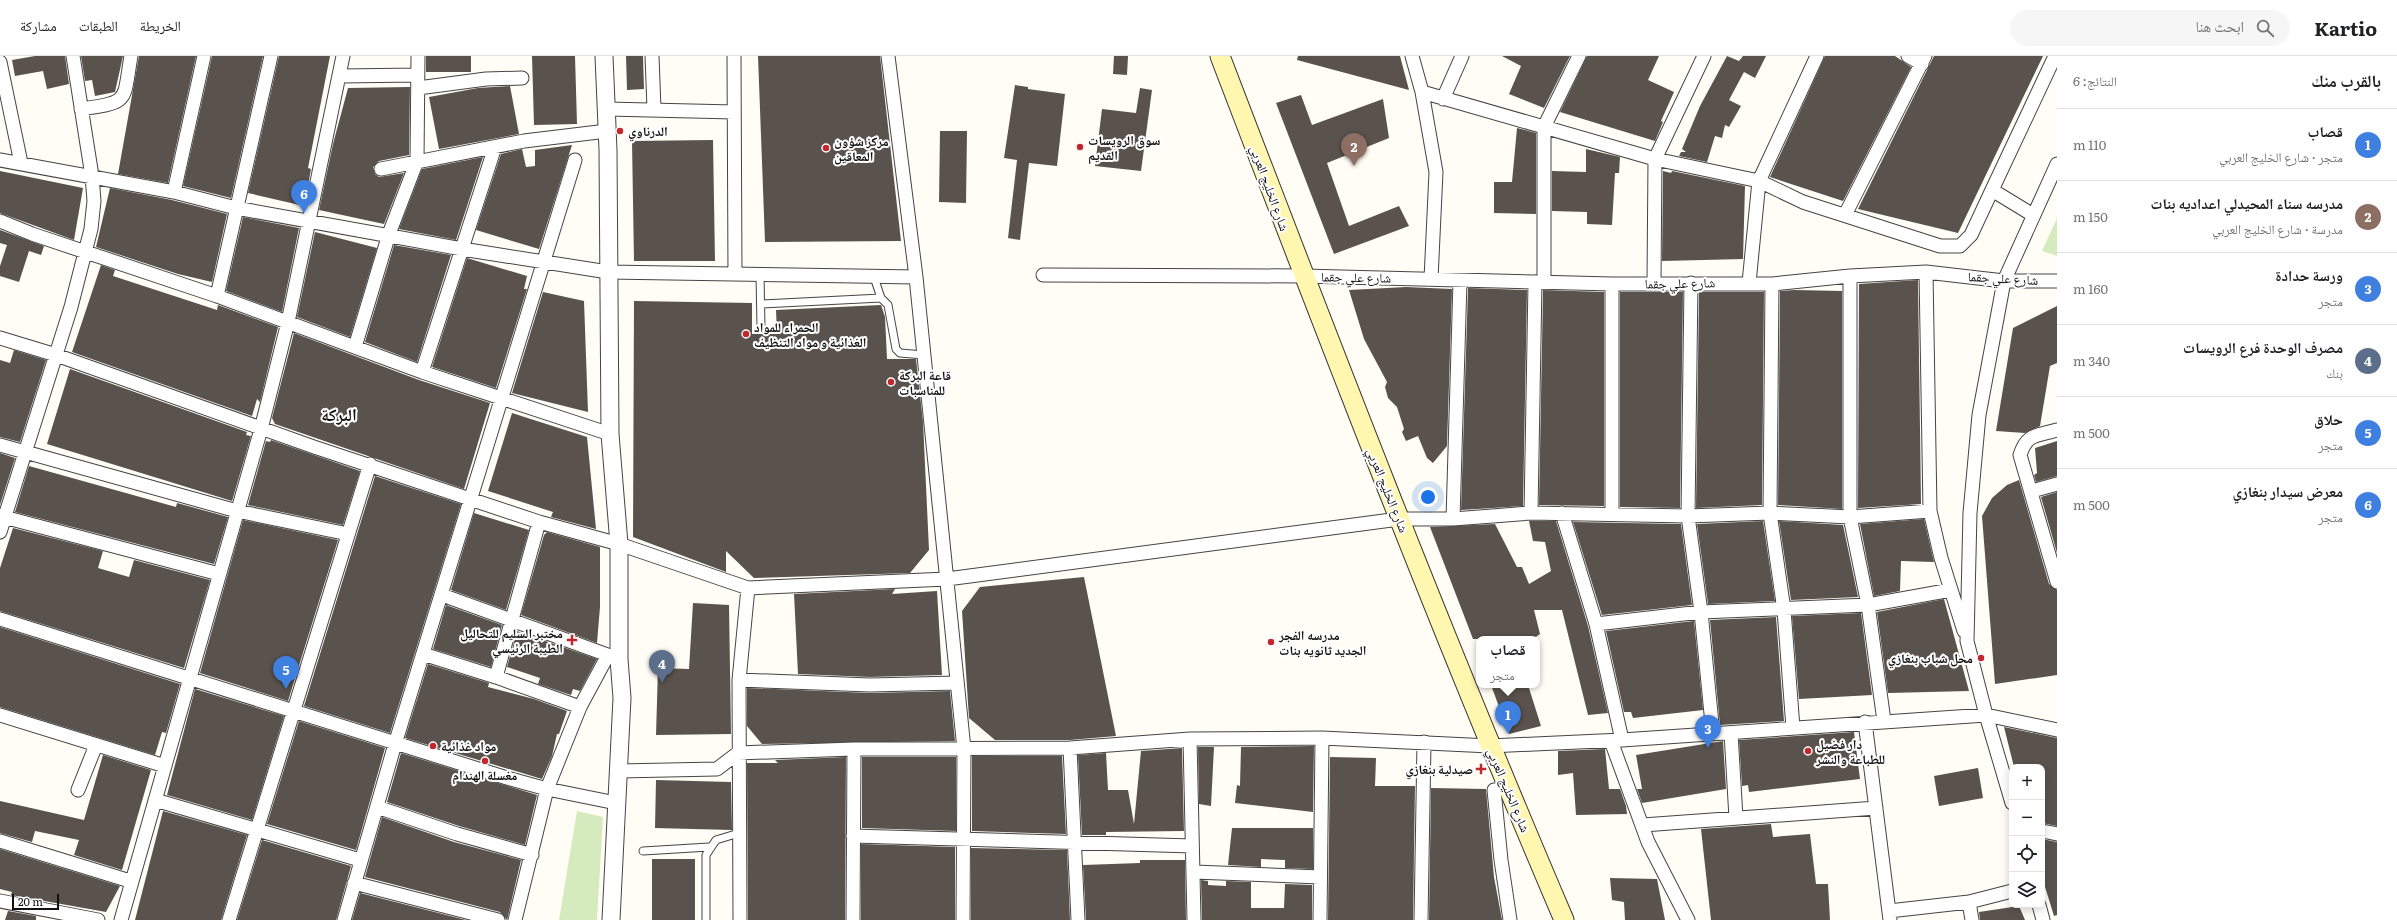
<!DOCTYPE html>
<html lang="ar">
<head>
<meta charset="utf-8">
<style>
	:root { --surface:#fff; --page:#f6f6f6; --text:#202124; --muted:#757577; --line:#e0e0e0; --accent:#111827 }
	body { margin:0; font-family:Literata,"Noto Naskh Arabic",serif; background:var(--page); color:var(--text); direction:rtl }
	.controls { position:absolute; right:12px; bottom:12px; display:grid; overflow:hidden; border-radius:8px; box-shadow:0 2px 10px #0003 }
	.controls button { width:36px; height:36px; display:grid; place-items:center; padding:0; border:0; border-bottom:1px solid var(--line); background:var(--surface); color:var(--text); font:20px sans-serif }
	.scale { position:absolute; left:12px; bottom:10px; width:47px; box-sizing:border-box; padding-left:4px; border:2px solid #111; border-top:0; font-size:11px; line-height:14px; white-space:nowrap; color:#111; -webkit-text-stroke:3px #fff; paint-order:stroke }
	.you { position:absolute; left:1428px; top:441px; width:14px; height:14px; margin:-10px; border:3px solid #fff; border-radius:50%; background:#1a73e8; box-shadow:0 0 0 6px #1a73e833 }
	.badge { display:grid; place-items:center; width:26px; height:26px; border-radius:50%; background:var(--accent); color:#fff; font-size:13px; font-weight:700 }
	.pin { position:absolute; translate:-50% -33px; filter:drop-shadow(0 1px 2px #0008) }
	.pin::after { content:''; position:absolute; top:21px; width:14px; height:12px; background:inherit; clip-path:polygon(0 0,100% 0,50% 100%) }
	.popup { position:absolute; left:1476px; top:580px; width:64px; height:52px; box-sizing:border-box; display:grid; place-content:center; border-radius:8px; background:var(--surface); filter:drop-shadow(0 1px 3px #0005); font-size:13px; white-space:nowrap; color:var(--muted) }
	.popup b { font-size:15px; color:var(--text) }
	.popup::after { content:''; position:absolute; left:50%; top:100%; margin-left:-8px; border:8px solid transparent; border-top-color:var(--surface) }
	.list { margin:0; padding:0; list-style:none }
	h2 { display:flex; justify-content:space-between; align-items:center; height:52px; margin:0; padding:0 16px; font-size:17px }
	h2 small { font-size:13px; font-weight:400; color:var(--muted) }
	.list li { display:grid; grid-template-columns:26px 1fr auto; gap:12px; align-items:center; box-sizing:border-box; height:72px; padding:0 16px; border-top:1px solid var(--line) }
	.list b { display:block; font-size:15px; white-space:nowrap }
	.list p { margin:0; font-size:13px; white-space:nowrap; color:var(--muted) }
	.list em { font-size:13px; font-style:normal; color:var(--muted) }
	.icon { flex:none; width:22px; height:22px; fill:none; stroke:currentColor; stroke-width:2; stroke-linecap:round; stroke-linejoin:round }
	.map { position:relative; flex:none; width:2057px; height:864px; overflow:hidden; direction:ltr }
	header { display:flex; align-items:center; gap:24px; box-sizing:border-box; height:56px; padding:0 20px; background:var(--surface); border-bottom:1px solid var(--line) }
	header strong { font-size:19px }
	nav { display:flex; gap:22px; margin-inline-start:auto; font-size:14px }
	.search { width:280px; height:36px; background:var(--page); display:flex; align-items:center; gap:10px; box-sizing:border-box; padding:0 14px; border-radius:22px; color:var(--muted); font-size:15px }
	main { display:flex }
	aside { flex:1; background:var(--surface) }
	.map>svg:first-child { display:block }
	.green { fill:#d5ebbd }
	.building { fill:#5a524d }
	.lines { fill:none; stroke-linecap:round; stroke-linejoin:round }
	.service-casing { stroke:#444; stroke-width:9 }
	.minor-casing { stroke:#444; stroke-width:15 }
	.tertiary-casing { stroke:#444; stroke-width:19 }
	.secondary-casing { stroke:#333; stroke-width:21 }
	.service { stroke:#fff; stroke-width:7 }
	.minor { stroke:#fff; stroke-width:13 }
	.tertiary { stroke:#fff; stroke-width:17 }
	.secondary { stroke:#fff6b0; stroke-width:19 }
	.poi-dot { fill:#c4262e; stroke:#fff; stroke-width:1.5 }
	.labels { text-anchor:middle; stroke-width:4; stroke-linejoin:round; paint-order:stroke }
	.poi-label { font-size:13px; font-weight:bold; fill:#111; stroke:#fff; text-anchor:start }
	.street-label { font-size:13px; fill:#111; stroke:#fff }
	.district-label { font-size:17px; font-weight:bold; fill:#111; stroke:#fff }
</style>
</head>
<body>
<header>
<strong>Kartio</strong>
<div class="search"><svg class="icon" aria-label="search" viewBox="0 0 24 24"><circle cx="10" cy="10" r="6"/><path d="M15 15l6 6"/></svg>ابحث هنا</div>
<nav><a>الخريطة</a><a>الطبقات</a><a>مشاركة</a></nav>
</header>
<main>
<aside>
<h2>بالقرب منك<small>النتائج: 6</small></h2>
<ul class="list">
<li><span class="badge" style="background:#3f7fe0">1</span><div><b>قصاب</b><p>متجر · شارع الخليج العربي</p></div><em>110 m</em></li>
<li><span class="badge" style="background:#8d6e63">2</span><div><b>مدرسه سناء المحيدلي اعداديه بنات</b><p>مدرسة · شارع الخليج العربي</p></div><em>150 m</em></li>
<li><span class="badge" style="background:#3f7fe0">3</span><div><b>ورسة حدادة</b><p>متجر</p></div><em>160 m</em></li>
<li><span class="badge" style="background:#5c6f8a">4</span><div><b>مصرف الوحدة فرع الرويسات</b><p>بنك</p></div><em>340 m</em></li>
<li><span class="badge" style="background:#3f7fe0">5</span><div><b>حلاق</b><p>متجر</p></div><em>500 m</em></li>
<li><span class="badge" style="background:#3f7fe0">6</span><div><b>معرض سيدار بنغازي</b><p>متجر</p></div><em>500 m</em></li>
</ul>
</aside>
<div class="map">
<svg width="2057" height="864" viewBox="0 0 2057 864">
	<rect width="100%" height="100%" fill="#fffdf5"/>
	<!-- green -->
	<path class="green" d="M2057,162V200L2042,195Z
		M577,755L603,761L597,864H559Z"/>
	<!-- building -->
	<path class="building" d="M35,0H65L69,28L47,33L43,15L15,20L12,4Z
		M81,0H123L115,36L95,40L92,24L85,25Z
		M139,0H196L168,127L118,118Z
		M212,0H263L231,142L183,130Z
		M279,0H330L308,112L311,113L304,150L248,137Z
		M426,0H471V16H426Z
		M532,0H575L577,68L534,69Z
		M626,0H643L644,33L627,34Z
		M758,0H880L901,185L765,186Z
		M1114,0H1128L1127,19L1113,18Z
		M1298,0H1400L1409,34L1297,4Z
		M1502,0H1570L1544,52L1509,38L1521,10Z
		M1587,0H1659L1648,24L1674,36L1661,65L1663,66L1655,85L1560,56Z
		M1727,0L1739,5L1743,0H1766L1755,22L1744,16L1729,44L1741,50L1729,71L1725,69L1722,82L1715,80L1707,106L1679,100L1681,96H1686L1682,93L1700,50Z
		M1825,0H1895L1911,11L1843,145L1770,121Z
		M1934,0H2043L1958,177L1858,153Z
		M1015,29L1028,31V33L1065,38L1057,110L1029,107L1020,184L1008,182L1017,104L1004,102Z
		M510,30L519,78L439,93L429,41L478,32Z
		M410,31L409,99L379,105L373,111L375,118L379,121L404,117L384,168L319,154L333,88L348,32Z
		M1140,32L1152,34L1141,115L1095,110L1102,53L1136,57Z
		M1301,39L1312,69L1383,43L1389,82L1327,107L1349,170L1399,150L1409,170L1334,198L1276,47Z
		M1517,72L1536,77V158L1494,157V126H1512Z
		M940,75H967L966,147L939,146Z
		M713,84L715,205H634L632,85Z
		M572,89L539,193L476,174L501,98L522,93L526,111L535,110V94Z
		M1586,93L1620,101L1619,117H1615L1612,169L1587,168V156L1552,155V115L1586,116Z
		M483,101L456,184L399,173L422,113Z
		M0,115L83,132L74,184L0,157Z
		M1663,115L1671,117L1672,115L1745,130L1743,203L1662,205Z
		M110,132L172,144L227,158L212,226L178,218L96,191Z
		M243,161L299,172L282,256L226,235Z
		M0,174L44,190L41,199L29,195L19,226L0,220V210L7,189L0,187Z
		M315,176L377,192L350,281L297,261Z
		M394,189L451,199L417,306L365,286Z
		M467,202L527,220L524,233H527L496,332L432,311Z
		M101,209L115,214L113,220L217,254L218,249L278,271L260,346L257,343L252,360L72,296Z
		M1918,224L1921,448L1858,452L1859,228Z
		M1406,231L1452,233L1447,390L1433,407L1427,402L1418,380L1406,385L1402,376L1404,373L1397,351L1388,342L1385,331L1387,326L1364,283L1349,234Z
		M1468,232L1527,234L1523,450L1461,454Z
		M1543,234L1604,236V450L1539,449Z
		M1794,234L1842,235V453L1778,449L1780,235Z
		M543,236L584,245L588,356L512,337Z
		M1620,236H1683L1680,452L1620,451Z
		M1699,236H1764L1762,449L1696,452Z
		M634,245L752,247V278H777L776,254L881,249L885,261L887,303H916L923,366L929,494L910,517L754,522L726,495V516L633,481Z
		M2057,250V307L2050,310L2040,370L2025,377L1996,375L2013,272Z
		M294,277L419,324L490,347L464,433L275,368L272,362Z
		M14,294L46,304L20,386L0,381V304L10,307Z
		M70,313L247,376L246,379L251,380L232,445L47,388Z
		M512,357L587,381L596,473L551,461L553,456L488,435Z
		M271,384L360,415L343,469L248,449L266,385L270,386Z
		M2057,385V420L2036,426L2034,419L2037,417L2035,392Z
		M0,397L15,402L0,449Z
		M29,410L176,451L177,447L228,461L214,508L15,456Z
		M375,420L461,448L390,677L304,650Z
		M2019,424L2049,528L2057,534V619L1995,628L1982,460L1992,442L2007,429Z
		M2057,436V497L2041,441Z
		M474,457L529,474L506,554L451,534Z
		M1924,463L1934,506L1901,505L1900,535L1874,540L1860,468Z
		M243,464L338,484L288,645L200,617Z
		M1529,465H1556L1588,570L1608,657L1588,659L1562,554H1534L1540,578L1533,583H1473L1430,471L1495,468L1517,511H1522L1529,528L1551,515L1545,486L1533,485Z
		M1763,465L1775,545L1708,548L1697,468Z
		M1779,465L1843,469L1858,541L1791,544Z
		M1573,466L1681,468L1692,549L1602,559Z
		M13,472L103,495L98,512L129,521L134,504L210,524L184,612L0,555V512Z
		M547,476L600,491V551L597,587L521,559L544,479Z
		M1084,521L1116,680L1070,684H995L969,662L962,555L980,531Z
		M895,533L892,538L937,535L942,619L870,621L798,618L794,538Z
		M1944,543L1969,635L1888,637L1877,556Z
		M693,547L729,549L731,678L656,679L658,612L689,613Z
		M446,549L502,569L491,611L433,593Z
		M1861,557L1872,639L1799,643L1792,560Z
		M1776,561L1784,665L1720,669L1710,564Z
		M1694,565L1703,654L1633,662L1631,656H1624L1606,575Z
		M0,571L180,628L166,677L162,676L155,699L0,651Z
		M517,575L597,603L580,635L573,633L571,639L538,628L540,622L507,611Z
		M428,608L489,627L488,631L534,643L567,655L559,678H557L552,700L542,723L405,682Z
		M1491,629H1528L1541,670L1509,678Z
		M747,632L870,637L950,635L955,685L762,688L747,670Z
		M195,633L284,660L252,764L167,739Z
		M299,665L385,692L356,794L267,768Z
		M2004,671L2057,682V770L2042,767V711H2014Z
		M1854,676L1860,723L1749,736L1748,729L1742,730L1739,684Z
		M1723,685L1726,733L1642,747L1637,733H1642L1636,699Z
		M1314,690L1313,756L1235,747L1237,729L1240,730L1241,691Z
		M1198,691H1214L1211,750L1199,748Z
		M1182,692L1184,775L1106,776V779H1082L1078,699L1106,697L1108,734H1128L1134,768L1141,695Z
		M1605,693L1609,733H1620L1626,750L1627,758L1576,759L1573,717L1558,719V695Z
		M401,697L537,739L525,789L459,770L387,746Z
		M103,699L151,714L122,814L74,799L79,784L35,775L32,786L0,777V745L84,764Z
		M972,700H1062L1066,778L972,775Z
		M846,701L845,864H748L747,707H778L775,704Z
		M862,701H956V775L862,772Z
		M1330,701L1376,702L1375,730H1415L1413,864H1328Z
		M1978,712L1983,742L1939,750L1934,720Z
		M656,724L731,726L732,774L655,772Z
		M1431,732L1486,733L1494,821L1502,864H1429Z
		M163,755L247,779L221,864H135Z
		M382,761L454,786L521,804L507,864L500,856L365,821Z
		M1771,768L1773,781L1810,778L1816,828H1828L1830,864H1711L1701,773Z
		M1232,772H1313V813L1285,812V804L1261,803V811L1228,809Z
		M2042,783L2057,786V859L2054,860L2042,821Z
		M262,784L351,810L336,864H237Z
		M861,788L955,791V864H861Z
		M971,792L1067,794L1070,864H971Z
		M0,793L120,830L106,856L11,839L12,836L0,833Z
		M652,803H695V864H652Z
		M1140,804H1185L1186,864H1086L1083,809L1140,807Z
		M1610,822L1657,823L1665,864H1625L1624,846L1612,844Z
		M1201,824L1208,825V829L1226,830V825L1251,826V852H1284L1285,828L1312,829V864H1202Z
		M360,837L466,864H352Z
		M2019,850L2025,864H1980L1979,856Z
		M8,855L36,860V864H5Z"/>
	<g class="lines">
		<!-- service casing -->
		<g class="service-casing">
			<path id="service" d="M760,219L761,272
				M874,221L881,242
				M762,248L881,242L888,249L896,293L900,297L924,299
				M643,795L709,791
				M706,864V799L716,784L739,777"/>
		</g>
		<!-- minor casing -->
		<g class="minor-casing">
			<path id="minor" d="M652,0L654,53
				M734,0L735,218
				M888,0L916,221L964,693L963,864
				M1412,0L1422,36L1436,116L1431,223
				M1908,0L1922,8
				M0,6L21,107
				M339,20L418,19
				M418,32L486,23L522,22
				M1422,36L1655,103L1759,125L1803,146L1940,190H1960L1971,179L1992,134
				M1443,43L1462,0
				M81,53C130,46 123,47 131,0
				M607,53L734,56
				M0,104L174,136L236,152L462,193L608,216L916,221
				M381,113L524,85L607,75
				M174,136L204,0
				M1845,159L1925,0
				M2033,159L1992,134L2055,0
				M0,165L32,178L217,240L422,316L610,378
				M1926,216L1930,455L1941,502L1964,575
				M1043,219L1303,220L1612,228H1772L1850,220L1926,216L2004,225H2057
				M1850,220V461L1868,549L1884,665
				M1544,226V71L1579,0
				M1654,227L1655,103L1704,0
				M1691,227L1688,460L1701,556L1713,678
				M1749,227L1759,125L1817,0
				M1772,228L1770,457L1784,554L1793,672
				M217,240L271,0
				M0,282L56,299L314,391L539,466L619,488L748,532L947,523L1399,463H1453L1531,457L1688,460L1770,457L1850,461L1930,455
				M355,291L389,178L417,105L418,0
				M422,316L495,91
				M2057,374C2037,380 2027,377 2020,399L2057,526
				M0,389L237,455L348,478
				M2032,435L2057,428
				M1531,457L1535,226
				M1562,457L1596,568L1622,684
				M1612,458V228
				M0,460L219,518
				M1453,463L1460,225
				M539,466L496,621L580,651
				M0,476L71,251L91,173L94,145L92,120L73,0
				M442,539L616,602
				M0,563L507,722L547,733L616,747
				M1596,568L1701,556L1868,549L1951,534
				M423,598L496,621
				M739,624L870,629L957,627
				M0,659L165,710
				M1865,666L1890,864
				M1731,677L1736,762
				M1190,683L1194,864
				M1611,685L1648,786L1688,864
				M1070,692L1078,864
				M619,715L717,713L738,697L854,693L1070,692L1190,683L1322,682L1490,690L1622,684L1986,659L2057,674
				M78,734L96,689
				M1494,734L1501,804L1510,864
				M155,744L360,804
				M2012,747L1986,659L1967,585L1970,457L1979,359L2004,225L2057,108
				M377,751L457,778L532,799
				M1643,769L1876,752
				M2042,775L2057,778
				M853,780L1192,790
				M0,785L130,825
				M1194,816L1320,821
				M354,827L498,864
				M0,845L98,864
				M1969,846L1972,864
				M2039,849L2043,864
				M1889,855L1969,846L2012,835
				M121,864L261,373L288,266L343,0
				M229,864L370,408
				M344,864L395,688L575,104
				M515,864L547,733L580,651L608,599
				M740,864L739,624L748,532
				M853,864L854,693
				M1320,864L1322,682
				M1421,864L1424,686"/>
		</g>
		<!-- tertiary casing -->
		<g class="tertiary-casing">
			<path id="tertiary" d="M604,0L608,94L610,378L619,488V603L622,642L611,864"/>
		</g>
		<!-- secondary casing -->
		<g class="secondary-casing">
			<path id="secondary" d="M1220,0C1331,290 1442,579 1564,864"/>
		</g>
		<!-- service -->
		<use href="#service" class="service"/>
		<!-- minor -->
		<use href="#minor" class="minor"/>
		<!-- tertiary -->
		<use href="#tertiary" class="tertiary"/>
		<!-- secondary -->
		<use href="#secondary" class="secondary"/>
	</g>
	<!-- markers -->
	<g class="poi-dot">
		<circle cx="620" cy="75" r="4"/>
		<circle cx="1080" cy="91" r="4"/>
		<circle cx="826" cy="92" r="4"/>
		<circle cx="746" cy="278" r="4"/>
		<circle cx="891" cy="326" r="4"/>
		<path d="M570 578h4v4h4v4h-4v4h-4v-4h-4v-4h4z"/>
		<circle cx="1271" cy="586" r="4"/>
		<circle cx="1981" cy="602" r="4"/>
		<circle cx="433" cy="690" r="4"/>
		<circle cx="1808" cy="695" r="4"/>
		<circle cx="485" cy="705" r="4"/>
		<path d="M1479 707h4v4h4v4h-4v4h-4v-4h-4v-4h4z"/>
	</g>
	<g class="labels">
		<!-- poi labels -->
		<g class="poi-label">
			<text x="628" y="80">الدرناوي</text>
			<text x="1088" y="89">سوق الرويسات<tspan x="1088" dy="15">القديم</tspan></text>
			<text x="834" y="90">مركز شؤون<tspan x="834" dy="15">المعاقين</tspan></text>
			<text x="754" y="276">الحمراء للمواد<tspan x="754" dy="15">الغذائية و مواد التنظيف</tspan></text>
			<text x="899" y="324">قاعة البركة<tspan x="899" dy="15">للمناسبات</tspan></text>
			<text x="563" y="582" text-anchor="end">مختبر السليم للتحاليل<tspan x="563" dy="15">الطيبة الرئيسي</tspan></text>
			<text x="1279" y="584">مدرسه الفجر<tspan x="1279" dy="15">الجديد ثانويه بنات</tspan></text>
			<text x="1973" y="607" text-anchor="end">محل شباب بنغازي</text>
			<text x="1816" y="693">دار فضيل<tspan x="1816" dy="15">للطباعة والنشر</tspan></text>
			<text x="441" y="695">مواد غذائية</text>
			<text x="1473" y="718" text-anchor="end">صيدلية بنغازي</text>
			<text x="485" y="724" text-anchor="middle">مغسلة الهندام</text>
		</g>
		<!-- street labels -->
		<g class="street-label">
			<text transform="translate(1270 132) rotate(70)" y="5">شارع الخليج العربي</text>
			<text transform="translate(1356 221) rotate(1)" y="5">شارع علي جقما</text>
			<text transform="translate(2003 222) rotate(3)" y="5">شارع علي جقما</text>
			<text transform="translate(1680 227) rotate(-1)" y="5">شارع علي جقما</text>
			<text transform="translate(1388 434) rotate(68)" y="5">شارع الخليج العربي</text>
			<text transform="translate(1509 734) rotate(67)" y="5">شارع الخليج العربي</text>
		</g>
		<!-- district labels -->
		<g class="district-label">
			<text x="339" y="365">البركة</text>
		</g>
	</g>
</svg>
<div class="controls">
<button>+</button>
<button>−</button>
<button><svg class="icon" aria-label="locate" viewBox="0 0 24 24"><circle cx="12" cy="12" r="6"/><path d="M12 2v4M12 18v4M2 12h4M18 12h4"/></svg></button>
<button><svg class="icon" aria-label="layers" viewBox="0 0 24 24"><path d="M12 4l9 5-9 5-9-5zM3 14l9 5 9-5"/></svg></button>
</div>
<div class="scale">20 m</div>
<div class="you"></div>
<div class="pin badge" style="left:1508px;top:678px;background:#3f7fe0">1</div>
<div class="popup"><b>قصاب</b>متجر</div>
<div class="pin badge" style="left:1354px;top:110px;background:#8d6e63">2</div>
<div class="pin badge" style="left:1708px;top:692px;background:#3f7fe0">3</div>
<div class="pin badge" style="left:662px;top:627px;background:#5c6f8a">4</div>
<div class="pin badge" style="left:286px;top:633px;background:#3f7fe0">5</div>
<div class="pin badge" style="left:304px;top:157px;background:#3f7fe0">6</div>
</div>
</main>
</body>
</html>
